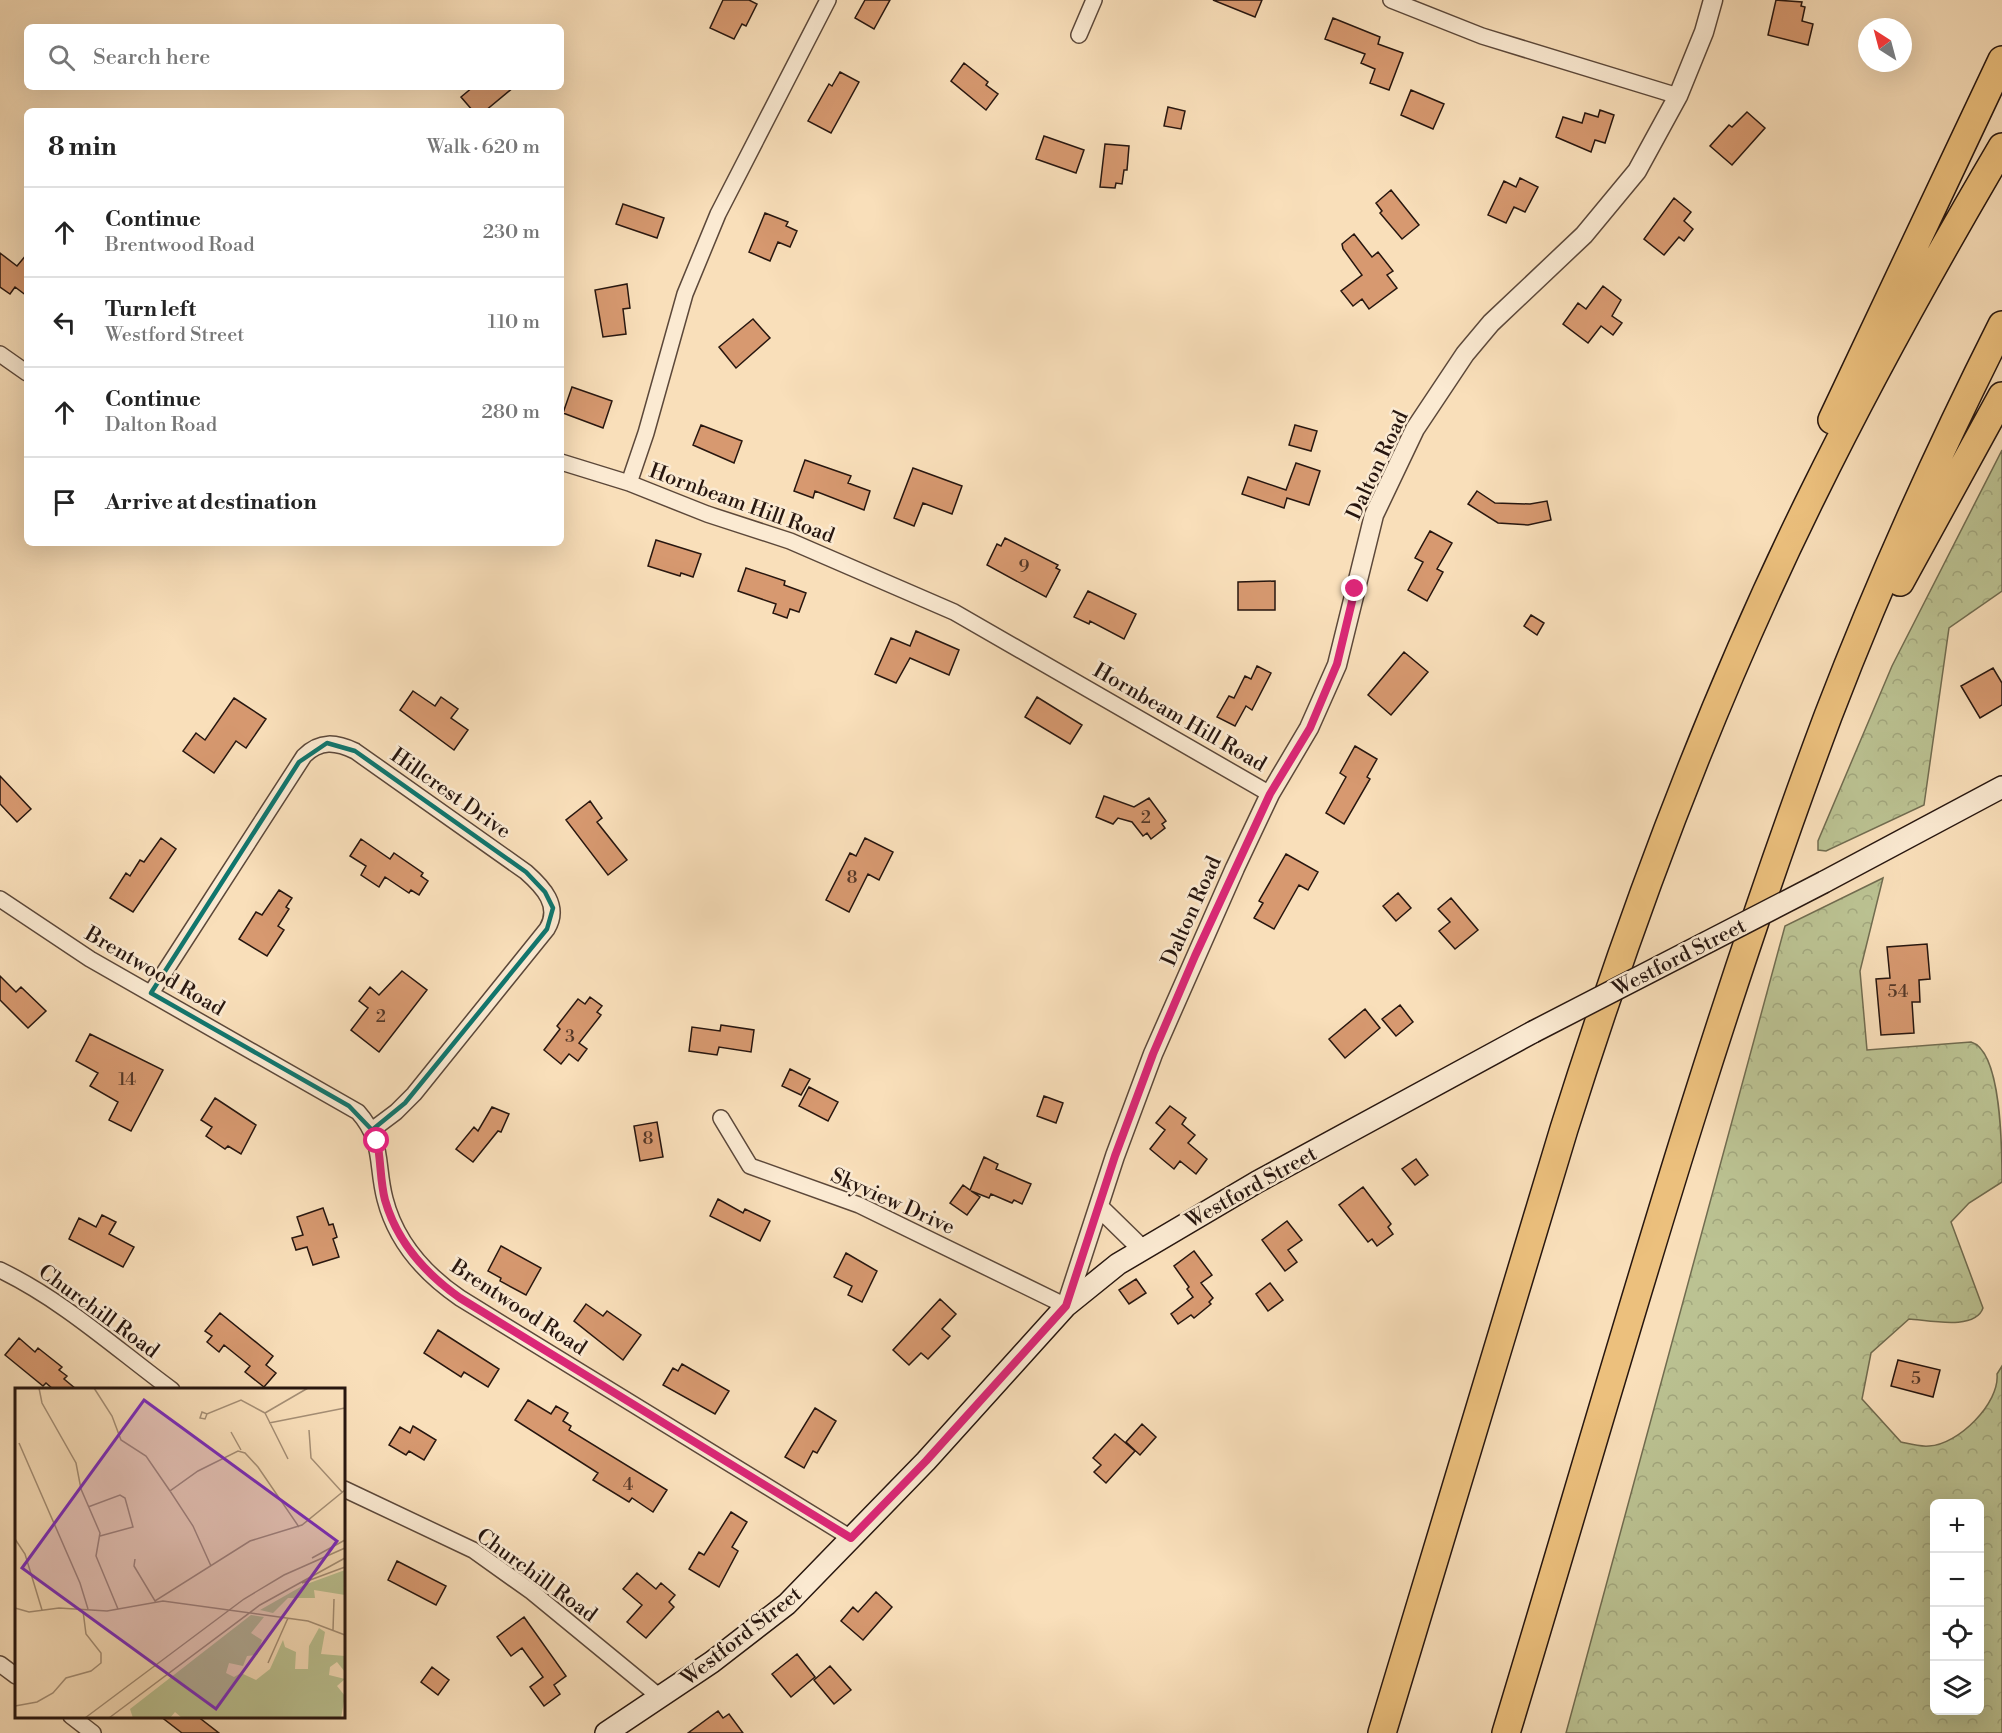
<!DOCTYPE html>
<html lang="en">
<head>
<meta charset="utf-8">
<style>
	:root { --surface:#fff; --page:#f6f6f6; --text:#222; --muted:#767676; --line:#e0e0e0 }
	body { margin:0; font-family:"Libre Bodoni",serif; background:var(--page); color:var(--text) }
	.controls { position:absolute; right:18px; bottom:18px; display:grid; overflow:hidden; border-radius:9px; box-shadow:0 6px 24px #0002 }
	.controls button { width:54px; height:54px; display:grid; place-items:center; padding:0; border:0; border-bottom:2px solid var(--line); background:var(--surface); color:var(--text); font:30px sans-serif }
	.compass { position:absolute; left:1858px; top:18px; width:54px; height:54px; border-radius:50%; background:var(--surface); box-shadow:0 6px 24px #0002; rotate:324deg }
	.stop { position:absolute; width:18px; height:18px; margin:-14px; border:4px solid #db2777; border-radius:50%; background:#fff }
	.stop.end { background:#db2777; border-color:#fff; box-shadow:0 2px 6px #0008 }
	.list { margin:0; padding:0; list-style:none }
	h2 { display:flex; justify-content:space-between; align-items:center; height:78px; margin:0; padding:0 24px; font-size:26px }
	h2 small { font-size:20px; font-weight:400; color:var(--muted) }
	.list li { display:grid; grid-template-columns:39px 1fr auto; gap:18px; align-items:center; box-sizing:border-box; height:90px; padding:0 24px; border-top:2px solid var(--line) }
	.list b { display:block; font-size:22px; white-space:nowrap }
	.list p { margin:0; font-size:20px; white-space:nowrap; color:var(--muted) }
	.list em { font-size:20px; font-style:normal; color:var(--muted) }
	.icon { flex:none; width:33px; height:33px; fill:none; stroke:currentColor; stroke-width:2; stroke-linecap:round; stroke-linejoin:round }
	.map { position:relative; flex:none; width:2002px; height:1733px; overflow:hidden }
	.search { position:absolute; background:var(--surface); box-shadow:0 6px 24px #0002; left:24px; top:24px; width:540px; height:66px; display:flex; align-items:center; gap:15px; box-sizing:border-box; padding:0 21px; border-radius:9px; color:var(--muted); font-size:22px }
	.panel { position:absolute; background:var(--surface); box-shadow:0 6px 24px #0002; left:24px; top:108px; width:540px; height:438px; border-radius:9px }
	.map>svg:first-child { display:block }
	.forest { fill:url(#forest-crowns); stroke:#716c50; stroke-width:1.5; fill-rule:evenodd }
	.building { fill:#d79970; stroke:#27160f; stroke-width:1.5 }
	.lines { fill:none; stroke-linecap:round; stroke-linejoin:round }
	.minor-casing { stroke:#5c483a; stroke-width:18 }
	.tertiary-casing { stroke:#5c483a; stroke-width:21 }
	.secondary-casing { stroke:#27160f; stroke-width:24 }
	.motorway-casing { stroke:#27160f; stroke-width:30 }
	.minor { stroke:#fbead2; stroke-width:15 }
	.tertiary { stroke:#fbead2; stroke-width:18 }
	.secondary { stroke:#fbead2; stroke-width:21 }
	.motorway { stroke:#ecc07d; stroke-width:27 }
	.secondary-bridge-casing { stroke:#27160f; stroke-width:24; stroke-linecap:butt }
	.secondary-bridge { stroke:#fbead2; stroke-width:21 }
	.route { stroke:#db2777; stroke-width:8 }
	.marked { fill:none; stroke:#0f766e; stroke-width:4.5; stroke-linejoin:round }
	.labels { text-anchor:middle; stroke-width:5; stroke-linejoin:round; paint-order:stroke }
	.number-label { font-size:18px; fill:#533727 }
	.street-label { font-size:21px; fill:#27160f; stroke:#fbead2 }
	.inset-road { fill:none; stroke:#a58f76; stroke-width:1.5 }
	.view { fill:#7b2cbf; fill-opacity:0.15; stroke:#7b2cbf; stroke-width:3 }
	.inset-edge { fill:none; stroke:#27160f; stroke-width:3 }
</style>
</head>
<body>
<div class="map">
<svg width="2002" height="1733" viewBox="0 0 2002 1733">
	<defs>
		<pattern id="forest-crowns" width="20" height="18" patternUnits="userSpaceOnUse" patternTransform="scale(1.5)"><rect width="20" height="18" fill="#bbc292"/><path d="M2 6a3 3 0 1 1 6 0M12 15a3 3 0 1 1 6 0" fill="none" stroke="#a1a67d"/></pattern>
	</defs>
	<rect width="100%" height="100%" fill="#f9dfba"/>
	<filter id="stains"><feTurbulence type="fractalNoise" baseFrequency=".00333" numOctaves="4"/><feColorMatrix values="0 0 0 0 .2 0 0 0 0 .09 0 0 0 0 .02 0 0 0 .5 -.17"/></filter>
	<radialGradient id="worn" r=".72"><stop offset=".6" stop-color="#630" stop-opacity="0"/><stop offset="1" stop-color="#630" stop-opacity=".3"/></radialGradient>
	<!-- forest -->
	<path class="forest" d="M2002,450V591L1949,628L1924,805L1826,851L1818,850V841L1892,666Z
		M1883,878L1860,971L1867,1050L1971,1042C2002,1051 2002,1149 2002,1182L1969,1203L1951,1222L1983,1308C1975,1331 1928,1320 1909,1319L1871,1353L1862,1399L1901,1442C1910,1444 1920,1447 1929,1446C1958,1445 2000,1403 1997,1374L2002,1366V1733H1566L1785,926ZM1934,1504H1980V1710H1934Z"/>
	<!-- building -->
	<path class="building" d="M723,0H749L757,4L746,26L742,24L734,39L710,28Z
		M865,0H890L874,29L855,18Z
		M1213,0H1262L1255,17Z
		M1776,0L1802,2L1801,6L1805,7L1802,21L1813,24L1808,45L1768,35Z
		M1333,18L1380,37L1378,44L1403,53L1389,90L1370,83L1375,69L1361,63L1365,54L1325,39Z
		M964,63L988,82L986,85L998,94L986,110L951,81Z
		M840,72L859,82L831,133L808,121L829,84L832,86Z
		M473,87H514L485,111H473L461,97Z
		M1411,90L1444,104L1433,129L1401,115Z
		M1168,107L1185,111L1181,129L1164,126Z
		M1600,110L1614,115L1605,143L1595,140L1591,152L1556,137L1563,117L1582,123L1585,113L1598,117Z
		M1747,112L1765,128L1732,165L1710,146L1729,125L1732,127Z
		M1044,136L1084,150L1076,173L1036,159Z
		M1105,144L1129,146L1127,170H1124L1122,184L1116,183L1115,188L1100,187Z
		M1520,178L1538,187L1525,212L1514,207L1506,223L1488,215L1504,181L1516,187Z
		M1391,190L1419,225L1402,239L1380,213L1382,211L1376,203Z
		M1674,198L1691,212L1684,221L1693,229L1684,241L1679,237L1664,255L1644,239Z
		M623,204L664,218L657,238L616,224Z
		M765,213L788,222L786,226L797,231L790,247L778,242L770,261L749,252Z
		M1354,234L1372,257L1378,252L1393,271L1387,275L1397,288L1369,309L1362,299L1353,306L1341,291L1362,275L1343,249L1342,244Z
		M0,253L17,266L27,254V296L15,287L10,294L0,287Z
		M627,284L630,308L623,309L626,334L603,337L595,290Z
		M1603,286L1621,300L1612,316L1622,323L1613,335L1601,326L1588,343L1563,324L1578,303L1586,309Z
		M753,319L770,338L736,368L719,347Z
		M572,387L612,401L603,428L563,413Z
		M701,425L742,441L734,463L693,445Z
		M1295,425L1317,431L1311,451L1289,445Z
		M805,460L851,476L848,483L870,491L864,510L815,491L813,498L794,491Z
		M1296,463L1320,471L1309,505L1287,498L1284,508L1242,494L1248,477L1286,490Z
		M913,468L962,486L952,514L923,503L914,526L894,518Z
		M1477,491L1495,503L1530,504L1547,501L1551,520L1528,525L1498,523L1468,504Z
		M1430,531L1452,543L1437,569L1443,572L1427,601L1408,590L1423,562L1415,558Z
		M1005,538L1058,565L1056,568L1060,570L1046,597L987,565L997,544L1001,546Z
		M656,540L701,554L693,577L681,573L680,576L648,566Z
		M746,568L785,581L784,585L806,593L799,612L790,609L787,618L773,613L776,604L738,591Z
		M1275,581V610H1238V582Z
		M1088,591L1136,614L1124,639L1090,621L1089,624L1074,617Z
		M1531,615L1544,623L1537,635L1524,626Z
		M916,631L959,650L949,675L910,658L896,683L875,674L891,638L910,646Z
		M1404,652L1428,672L1391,715L1368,695Z
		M1257,666L1271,673L1252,710L1246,706L1235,726L1217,717L1229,696L1234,698L1245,676L1251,679Z
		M1993,668L2002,683V705L1980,718L1961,686Z
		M413,691L435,706L441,697L458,709L451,718L468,730L454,750L400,710Z
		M1037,697L1082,725L1070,744L1025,717Z
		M234,698L266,719L246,748L236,741L214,773L183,751L196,733L205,740Z
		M1355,746L1377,759L1367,777L1370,779L1344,824L1326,813L1346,777L1340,773Z
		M0,776L31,809L17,822L0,804Z
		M1104,796L1134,807L1149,798L1166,821L1162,824L1165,828L1151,839L1147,833L1143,836L1132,822L1118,818L1113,824L1096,817Z
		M590,801L602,818L597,822L627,860L608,875L566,820Z
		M161,838L176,849L133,912L110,898L126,873L130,876L140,860L144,862Z
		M865,838L893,852L879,880L868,874L849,912L826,900L850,853L856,856Z
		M361,839L390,859L394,853L423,873L421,876L428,881L419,895L411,890L409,893L385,877L379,887L361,875L366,866L350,856Z
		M1286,854L1318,872L1308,890L1299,885L1274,929L1254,918L1263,903L1259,901Z
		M279,890L292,898L286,907L289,909L278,926L284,930L267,956L239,939L256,912L262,915Z
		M1398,893L1411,908L1396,921L1383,906Z
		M1451,898L1478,930L1455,949L1439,931L1450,922L1438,909Z
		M1927,944L1930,979L1919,980L1920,1002H1912L1914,1033L1881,1035L1876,979L1890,978L1887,947Z
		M402,971L427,990L379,1052L351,1030L368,1008L359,1001L370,987L379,995Z
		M0,976L16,992L21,987L46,1011L28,1028L0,1000Z
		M590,997L602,1006L597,1012L601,1015L579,1043L587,1049L578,1061L569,1054L561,1064L544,1050L560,1029L557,1026L578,999L585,1004Z
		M1400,1005L1413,1022L1396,1036L1382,1019Z
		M1365,1009L1380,1028L1345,1058L1329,1039Z
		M721,1025L754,1030L751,1052L719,1047L717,1055L689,1051L692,1027L720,1031Z
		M90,1034L163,1070L131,1131L109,1120L118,1102L90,1086L98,1073L76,1061Z
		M790,1069L810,1079L801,1095L782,1086Z
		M809,1087L838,1102L828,1121L799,1106Z
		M1044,1096L1063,1103L1056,1123L1037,1116Z
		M215,1098L256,1125L241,1154L228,1146L225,1149L206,1136L212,1127L201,1120Z
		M1170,1106L1186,1118L1182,1124L1195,1135L1188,1143L1207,1159L1196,1174L1180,1161L1174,1169L1150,1149L1165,1130L1156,1123Z
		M492,1107L509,1114L501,1132L498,1131L473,1162L456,1149L474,1127L478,1131Z
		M657,1122L663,1157L640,1161L634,1126Z
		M984,1157L998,1164L996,1169L1031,1184L1022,1204L1014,1200L1012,1203L991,1194L989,1198L971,1191L980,1197L967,1215L950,1203L963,1185L970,1190Z
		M1416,1159L1428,1175L1415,1185L1402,1169Z
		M1363,1187L1391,1224L1388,1227L1393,1234L1377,1246L1372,1239L1368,1242L1339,1205Z
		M718,1199L743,1213L745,1209L770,1221L760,1241L710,1216Z
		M323,1208L329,1225L333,1224L337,1237L333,1239L339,1257L313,1265L307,1247L296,1250L292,1238L303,1235L297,1217Z
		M102,1215L116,1222L109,1234L134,1247L123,1267L69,1239L79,1218L96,1227Z
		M1287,1221L1302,1240L1288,1250L1297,1262L1285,1271L1262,1240Z
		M501,1246L541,1268L526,1295L500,1281L501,1278L488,1271Z
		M1194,1251L1212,1275L1201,1283L1213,1298L1209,1302L1211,1304L1194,1318L1191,1315L1178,1324L1171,1314L1193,1297L1187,1289L1189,1287L1174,1266Z
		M846,1253L877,1271L862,1302L848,1295L852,1286L834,1277Z
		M1136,1279L1146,1293L1129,1304L1119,1290Z
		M1270,1283L1283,1300L1268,1311L1256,1294Z
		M940,1299L956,1314L942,1329L950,1336L928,1359L921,1353L909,1365L893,1350Z
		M586,1304L603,1316L607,1311L641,1335L623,1360L574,1321Z
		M220,1313L273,1356L266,1365L276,1373L264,1387L245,1372L250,1366L224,1345L219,1352L207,1342L212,1336L205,1331Z
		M438,1330L499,1369L488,1387L464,1372L461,1377L424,1353Z
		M19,1338L35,1352L38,1348L62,1367L59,1370L67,1376L64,1379L76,1389H53L46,1383L43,1386L5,1355Z
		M1898,1360L1940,1370L1933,1397L1891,1386Z
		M682,1364L729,1391L715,1414L663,1385L673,1368L678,1371Z
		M528,1400L551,1414L556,1406L568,1413L563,1421L571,1426L569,1430L667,1490L653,1512L632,1498L629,1502L593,1480L598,1473L515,1420Z
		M815,1408L836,1421L817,1453L813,1451L804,1468L785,1457Z
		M1142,1424L1156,1437L1140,1455L1126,1442Z
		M413,1426L436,1440L424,1460L409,1451L406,1455L389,1445L400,1427L410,1433Z
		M1115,1434L1135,1451L1106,1483L1094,1472L1101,1465L1093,1458Z
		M731,1512L747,1522L732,1547L738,1551L719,1587L689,1569L699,1552L704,1555Z
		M397,1561L446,1586L436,1605L388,1580Z
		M637,1573L656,1589L661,1583L675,1595L669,1602L674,1607L646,1638L627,1622L642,1605L623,1589Z
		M876,1592L892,1607L863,1640L841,1621L853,1607L858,1612Z
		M524,1617L566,1676L554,1685L560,1694L544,1706L530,1687L543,1677L522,1648L511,1656L497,1637Z
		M797,1654L815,1677L791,1697L772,1674Z
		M830,1666L851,1690L834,1704L814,1680Z
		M432,1667L449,1680L438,1695L421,1682Z
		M718,1711L723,1718L729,1714L743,1733H688Z
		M160,1716H197L219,1733H182Z"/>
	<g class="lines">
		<!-- minor casing -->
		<g class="minor-casing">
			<path id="minor" d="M828,0L718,214L685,294L646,433L629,483L707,514L790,541L954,612L1270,794
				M1391,0L1482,36L1678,96
				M1079,35L1094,0
				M0,354L27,373
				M561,462L629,483
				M0,899L90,959L358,1112C384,1141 376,1165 385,1199C396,1242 425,1274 460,1298L851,1538
				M151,993L304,756C320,740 336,742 355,751L526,872C543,887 561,906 547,929L414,1094L396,1112L372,1130
				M721,1118L750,1166L859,1205L1066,1306
				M0,1270C64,1301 115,1348 172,1390
				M344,1489L473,1550L532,1592L661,1698
				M0,1664L16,1676
				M71,1716L93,1733"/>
		</g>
		<!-- tertiary casing -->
		<g class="tertiary-casing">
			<path id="tertiary" d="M1099,1207L1142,1249
				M1066,1306L1115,1156L1153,1054L1235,868L1270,794L1309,728L1337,665L1374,515L1415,429L1465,354L1491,323L1584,235L1637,171L1678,96L1704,32L1713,0"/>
		</g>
		<!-- secondary casing -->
		<g class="secondary-casing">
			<path id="secondary" d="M1824,882L2002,787
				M606,1733L712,1662L787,1604L926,1461L1066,1306L1118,1264L1257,1182L1533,1032"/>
		</g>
		<!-- motorway casing -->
		<g class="motorway-casing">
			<path id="motorway" d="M1832,420L2002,60
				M1900,582L2002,396
				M1382,1733L1564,1129C1632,913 1712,698 1813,494C1871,376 1935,261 2002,147
				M1506,1733C1609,1393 1703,1049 1828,716C1879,583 1938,452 2002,325"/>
		</g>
		<!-- minor -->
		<use href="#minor" class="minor"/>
		<!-- tertiary -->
		<use href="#tertiary" class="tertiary"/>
		<!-- secondary -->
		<use href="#secondary" class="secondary"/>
		<!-- motorway -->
		<use href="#motorway" class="motorway"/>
		<!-- secondary-bridge casing -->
		<g class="secondary-bridge-casing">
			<path id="secondary-bridge" d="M1533,1032L1824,882"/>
		</g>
		<!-- secondary-bridge -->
		<use href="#secondary-bridge" class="secondary-bridge"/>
	</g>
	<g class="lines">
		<!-- route -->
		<path class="route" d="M377,1141C381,1160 380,1181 385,1200C397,1242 426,1274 460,1298L851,1538L926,1461L1066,1306L1115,1156L1153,1054L1195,956L1270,794L1310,728L1337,664L1355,589"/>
	</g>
	<!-- marked area -->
	<path class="marked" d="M327,743L355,751L526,872L545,892L553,908L547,929L405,1103L372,1130L349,1106L151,993L299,762Z"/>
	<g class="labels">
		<!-- number labels -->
		<g class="number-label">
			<text x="1024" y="572">9</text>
			<text x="1146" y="823">2</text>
			<text x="852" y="883">8</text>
			<text x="1898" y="997">54</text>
			<text x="381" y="1022">2</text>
			<text x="570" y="1042">3</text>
			<text x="127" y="1085">14</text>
			<text x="648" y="1144">8</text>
			<text x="1916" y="1384">5</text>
			<text x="628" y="1490">4</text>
		</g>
		<!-- street labels -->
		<g class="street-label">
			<text transform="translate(1377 465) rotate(-65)" y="7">Dalton Road</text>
			<text transform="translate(742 503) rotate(20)" y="7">Hornbeam Hill Road</text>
			<text transform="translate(1180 717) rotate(30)" y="7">Hornbeam Hill Road</text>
			<text transform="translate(451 793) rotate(35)" y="7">Hillcrest Drive</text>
			<text transform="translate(1191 911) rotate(-66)" y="7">Dalton Road</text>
			<text transform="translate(1679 957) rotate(-27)" y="7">Westford Street</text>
			<text transform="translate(155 971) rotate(30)" y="7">Brentwood Road</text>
			<text transform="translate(1251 1187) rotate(-29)" y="7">Westford Street</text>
			<text transform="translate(893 1201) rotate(24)" y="7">Skyview Drive</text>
			<text transform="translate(519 1307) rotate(33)" y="7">Brentwood Road</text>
			<text transform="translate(99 1311) rotate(36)" y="7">Churchill Road</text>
			<text transform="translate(537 1575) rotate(36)" y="7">Churchill Road</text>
			<text transform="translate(741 1636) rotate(-38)" y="7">Westford Street</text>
		</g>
	</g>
	<!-- overview -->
	<g transform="translate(15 1388)">
		<rect width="330" height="330" fill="#f9dfba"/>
		<path d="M330,182V207L299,202L300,210H273L258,225L245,222L289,197ZM236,227L249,229L236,245L247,252L242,267L232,268L228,278L214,275L211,285L219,289L226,285L241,292L255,281L268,252L270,259L281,264L280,281H293L294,258L304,240L310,244L306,266L330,268V284L322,274L315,279L314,287L330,291L322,298L330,308L326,330H167L160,324L155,330H118L115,321Z" fill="#bbc292"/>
		<path class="inset-road" d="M24,0L27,15L61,75L66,101L85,145L81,168L103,221M79,0L97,28L106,52L131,68L155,103M250,25L273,71M250,25L293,0M192,26L190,31L185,30L187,24L192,26L226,12L250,25M254,35L330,20M294,42L296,70L327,104M216,44L226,62M4,55L65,195L73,221M73,119L105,107L110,110L118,139L85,148M0,151L10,166L27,222M297,170L330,152M120,171L119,178L140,213L235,153L287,137L330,102M196,178L178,138L155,103L183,83L223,63L230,65L243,79L284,139M287,195L330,179M0,220L14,224L44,220L92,223L148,213L293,233L330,247M318,242L319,211M253,275L273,230M0,318L22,314L38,305L51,290L76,283L86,275V265L71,246L68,223M70,330L229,211L269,187L330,160M94,330L245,217L330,170"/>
		<path class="view" d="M129,12L322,153L201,321L7,180Z"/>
		<rect width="330" height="330" class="inset-edge"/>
	</g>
	<rect width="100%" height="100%" filter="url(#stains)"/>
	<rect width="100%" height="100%" fill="url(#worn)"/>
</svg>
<div class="controls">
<button>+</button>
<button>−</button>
<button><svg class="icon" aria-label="locate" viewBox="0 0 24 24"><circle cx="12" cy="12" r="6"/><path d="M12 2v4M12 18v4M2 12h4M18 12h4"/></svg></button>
<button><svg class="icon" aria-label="layers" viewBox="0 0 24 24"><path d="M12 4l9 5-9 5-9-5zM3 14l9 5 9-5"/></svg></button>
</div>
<svg class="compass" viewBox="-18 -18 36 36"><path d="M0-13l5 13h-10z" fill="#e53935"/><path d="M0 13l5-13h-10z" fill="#767676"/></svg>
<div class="stop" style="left:377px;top:1141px"></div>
<div class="stop end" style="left:1355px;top:589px"></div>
<div class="search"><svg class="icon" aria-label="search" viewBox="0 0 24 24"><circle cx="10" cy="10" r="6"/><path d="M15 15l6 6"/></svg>Search here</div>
<section class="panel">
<h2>8 min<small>Walk · 620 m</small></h2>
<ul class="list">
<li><svg class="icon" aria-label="ahead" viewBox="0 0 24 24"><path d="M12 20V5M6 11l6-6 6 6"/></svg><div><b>Continue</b><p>Brentwood Road</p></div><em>230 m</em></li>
<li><svg class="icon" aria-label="left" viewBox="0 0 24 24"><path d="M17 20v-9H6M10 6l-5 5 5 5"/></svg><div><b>Turn left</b><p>Westford Street</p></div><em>110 m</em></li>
<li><svg class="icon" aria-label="ahead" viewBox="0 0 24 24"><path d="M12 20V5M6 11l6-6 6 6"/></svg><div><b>Continue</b><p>Dalton Road</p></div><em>280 m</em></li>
<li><svg class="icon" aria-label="arrive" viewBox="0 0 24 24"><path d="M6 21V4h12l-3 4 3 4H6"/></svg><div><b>Arrive at destination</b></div></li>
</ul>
</section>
</div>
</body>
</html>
